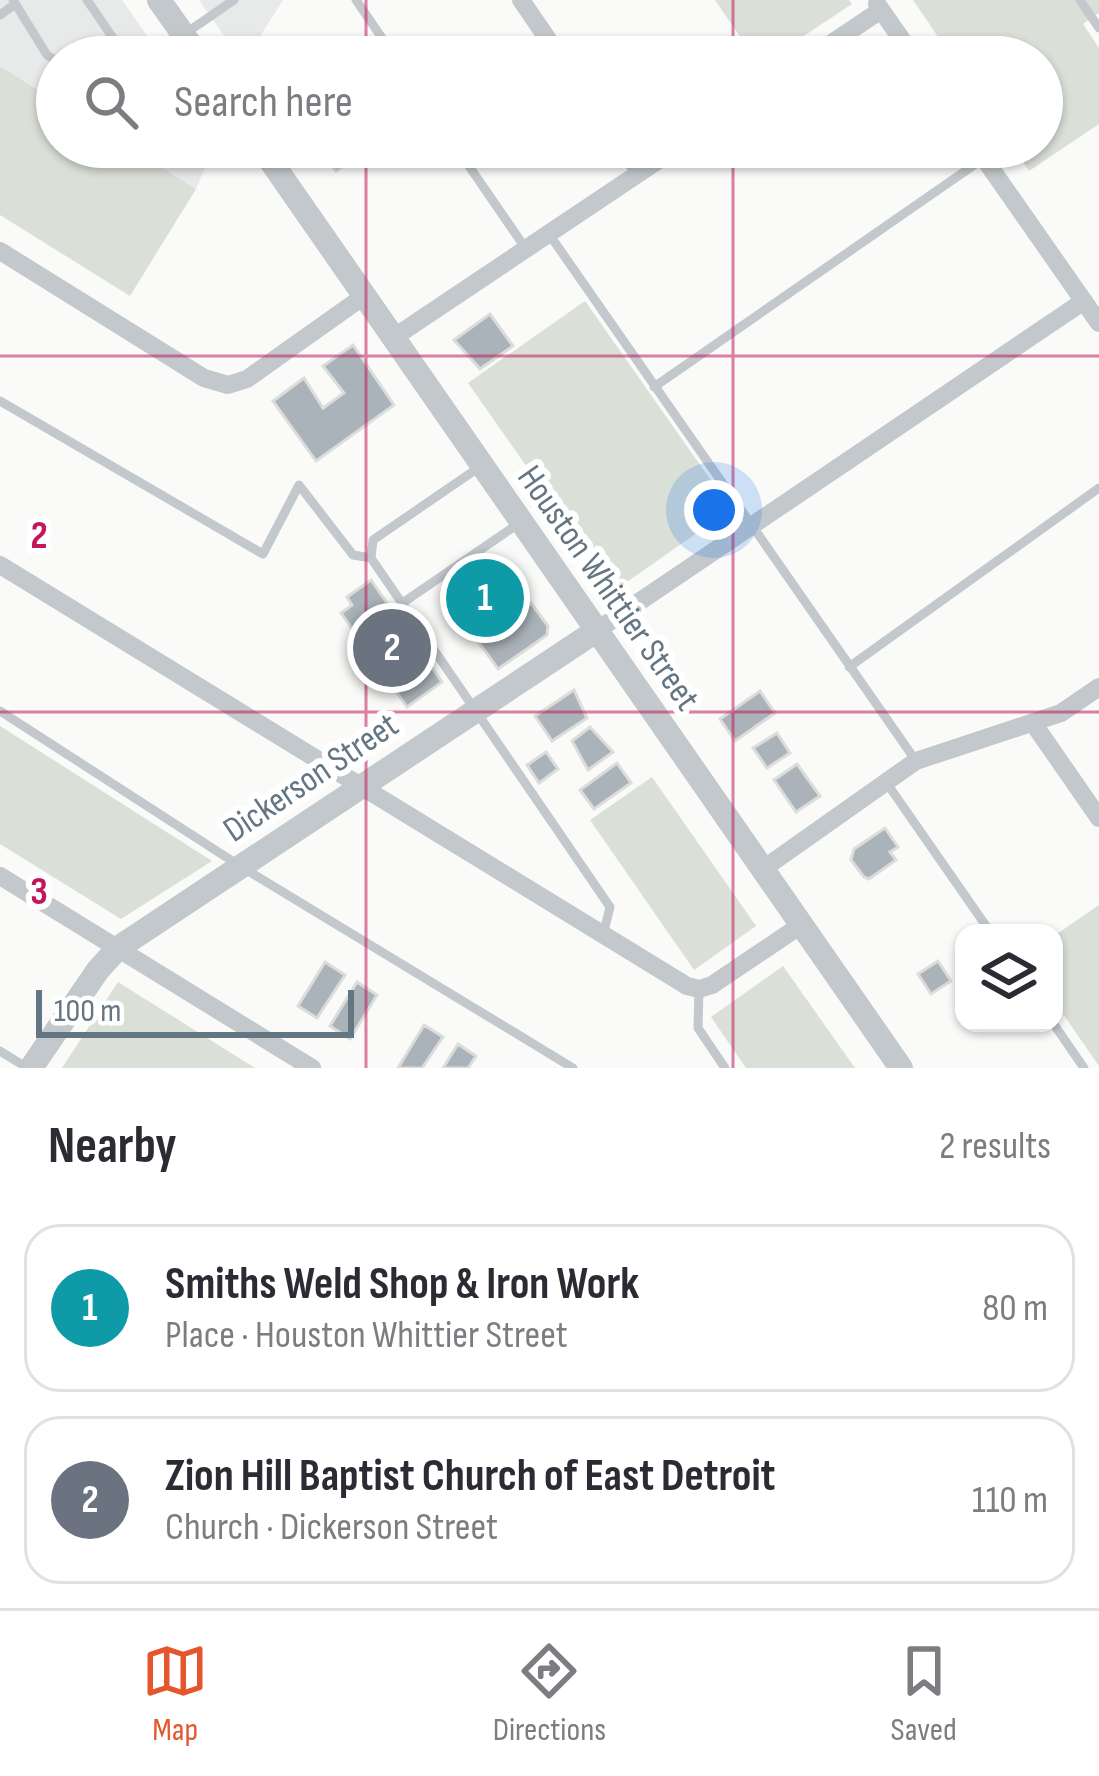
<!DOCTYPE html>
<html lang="en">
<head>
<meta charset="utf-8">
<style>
	:root { --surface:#fff; --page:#f2f2f3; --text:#2b2b33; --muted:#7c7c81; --line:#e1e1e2; --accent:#e4572e }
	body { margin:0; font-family:"Sofia Sans Condensed",sans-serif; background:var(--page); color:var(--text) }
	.controls { position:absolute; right:36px; bottom:36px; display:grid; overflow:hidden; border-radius:24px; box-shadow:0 3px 9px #0004 }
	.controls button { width:108px; height:108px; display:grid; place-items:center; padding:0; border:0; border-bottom:3px solid var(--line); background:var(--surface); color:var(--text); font:60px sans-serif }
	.scale { position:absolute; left:36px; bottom:30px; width:318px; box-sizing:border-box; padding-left:12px; border:6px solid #657683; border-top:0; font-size:33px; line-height:42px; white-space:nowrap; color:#657683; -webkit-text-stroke:9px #fff; paint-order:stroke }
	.you { position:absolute; left:714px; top:510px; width:42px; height:42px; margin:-30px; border:9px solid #fff; border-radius:50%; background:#1a73e8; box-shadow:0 0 0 18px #1a73e833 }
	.badge { display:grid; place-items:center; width:78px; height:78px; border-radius:50%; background:var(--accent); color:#fff; font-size:39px; font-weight:700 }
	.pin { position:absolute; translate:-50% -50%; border:6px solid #fff; box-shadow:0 3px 12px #0006 }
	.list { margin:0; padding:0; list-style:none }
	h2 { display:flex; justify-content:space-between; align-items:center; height:156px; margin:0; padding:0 48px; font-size:51px }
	h2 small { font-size:39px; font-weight:400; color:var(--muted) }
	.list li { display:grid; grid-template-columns:78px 1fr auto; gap:36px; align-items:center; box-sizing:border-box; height:168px; margin:0 24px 24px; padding:0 24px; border:3px solid var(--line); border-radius:36px }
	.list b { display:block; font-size:45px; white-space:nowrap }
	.list p { margin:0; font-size:39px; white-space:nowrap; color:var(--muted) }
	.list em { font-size:39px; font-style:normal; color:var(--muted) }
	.icon { flex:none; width:66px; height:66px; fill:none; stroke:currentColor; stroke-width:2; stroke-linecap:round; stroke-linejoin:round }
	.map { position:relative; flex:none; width:1099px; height:1068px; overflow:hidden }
	.search { position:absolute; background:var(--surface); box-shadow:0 3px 9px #0004; left:36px; right:36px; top:36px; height:132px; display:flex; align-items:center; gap:30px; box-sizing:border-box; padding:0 42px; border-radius:66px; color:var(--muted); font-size:45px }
	.sheet { height:540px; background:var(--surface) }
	nav { display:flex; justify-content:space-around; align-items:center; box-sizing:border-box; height:168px; border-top:3px solid var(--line); background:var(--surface); font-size:33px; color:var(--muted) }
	nav a { display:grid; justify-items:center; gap:6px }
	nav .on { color:var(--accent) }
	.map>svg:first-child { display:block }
	.built { fill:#e8e9e9 }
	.green { fill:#dadfd7 }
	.building { fill:#aab3b9; stroke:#dcdcda; stroke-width:3 }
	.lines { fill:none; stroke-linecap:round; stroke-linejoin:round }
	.service { stroke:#c3c8cc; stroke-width:9 }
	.minor { stroke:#c3c8cc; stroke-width:18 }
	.tertiary { stroke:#c3c8cc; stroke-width:24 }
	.grid { fill:none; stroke:#c2185b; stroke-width:3; stroke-opacity:0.55 }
	.labels { text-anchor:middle; stroke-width:12; stroke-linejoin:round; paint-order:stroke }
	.street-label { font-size:36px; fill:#657683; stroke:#fff }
	.grid-label { font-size:39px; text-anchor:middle; font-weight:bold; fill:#c2185b; stroke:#fff; stroke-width:12; stroke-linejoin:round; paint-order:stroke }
</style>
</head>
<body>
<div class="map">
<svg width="1099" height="1068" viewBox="0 0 1099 1068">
	<rect width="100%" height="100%" fill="#fafaf8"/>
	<!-- built -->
	<path class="built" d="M0,0H122L162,57H57V102L0,66Z
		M199,0H283L247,57H239Z
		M129,147H214L196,189Z"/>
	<!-- green -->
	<path class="green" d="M715,0H849L852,4L772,57H754Z
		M913,0H1099V13L1083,24L1099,48V124L1029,171L1013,147H1042V57H952Z
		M0,66L57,102V147H129L196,189L130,296L0,215Z
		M585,301L731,509L614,591L468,383Z
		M0,727V726L212,861L121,919L0,844Z
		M652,777L756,926L694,970L590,820Z
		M1099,905V1066L1054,1001V936Z
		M783,966L855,1068H746L711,1017Z
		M118,982L255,1068H62Z"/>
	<!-- building -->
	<path class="building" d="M330,147H370L336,171L322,152Z
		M490,314L513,346L480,369L454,340Z
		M353,345L394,405L316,461L273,401L304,378L323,408L344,393L323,366Z
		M502,562L525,594L468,633L446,602Z
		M371,580L442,682L407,707L341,613L352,605L347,597Z
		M531,603L548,626L547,635L498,669L478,641Z
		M574,690L587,718L552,741L535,716Z
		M760,691L775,713L735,741L720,719Z
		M590,727L613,752L588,770L572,741Z
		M777,733L790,753L767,768L753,748Z
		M546,752L558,769L539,783L527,765Z
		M617,763L631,783L594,809L580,790Z
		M797,764L820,796L796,812L774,780Z
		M885,828L898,847L890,852L896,860L869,879L864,877L851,860L854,849Z
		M938,961L951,981L931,994L918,974Z
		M325,962L345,975L317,1018L298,1006Z
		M357,982L377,995L350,1039L330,1026Z
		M424,1025L443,1037L422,1068H398Z
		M458,1044L476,1056L468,1068H443Z"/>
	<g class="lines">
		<!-- service -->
		<path class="service" d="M13,0L47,55L57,61
			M87,0L126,57
			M356,0L395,57
			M1080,0L1099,28
			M0,15L15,4
			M183,35L234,0
			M456,147L526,249
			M549,234L916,761
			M654,387L984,158
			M0,401L263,554L299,485L353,555L371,558
			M481,466L373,540L371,558L610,907L603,935
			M401,604L521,522
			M849,667L1099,488
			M0,711L240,866L573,1068
			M886,782L991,933
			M699,989L698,1028L725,1068
			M1053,1023L1084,1068
			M0,1051L26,1067"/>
		<!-- minor -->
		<path class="minor" d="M521,0L560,57
			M877,4L914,57
			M811,57L881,10
			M622,147L640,172
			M976,147L1099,323
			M0,251L204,378L228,385L247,379L364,296
			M393,338L678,147
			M0,565L687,986L699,989L712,985L801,925
			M596,631L1084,301
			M1033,723L1099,818
			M763,869L916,761L1061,713L1099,687
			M0,876L312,1068"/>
		<!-- tertiary -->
		<path class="tertiary" d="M159,0L199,57
			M261,147L901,1068
			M31,1068L98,970L118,948L596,631"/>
	</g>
	<!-- grid -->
	<path class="grid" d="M366,0V57M733,0V57M366,147V1068M733,147V1068M0,356H1099M0,712H1099"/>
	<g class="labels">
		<!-- street labels -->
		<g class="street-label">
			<text transform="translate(610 587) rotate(55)" y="13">Houston Whittier Street</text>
			<text transform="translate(310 776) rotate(-34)" y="13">Dickerson Street</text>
		</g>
	</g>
	<g class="grid-label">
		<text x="39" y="548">2</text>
		<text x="39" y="904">3</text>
	</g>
</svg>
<div class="controls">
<button><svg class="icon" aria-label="layers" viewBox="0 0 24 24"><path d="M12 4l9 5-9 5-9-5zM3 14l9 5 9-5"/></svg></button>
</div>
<div class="scale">100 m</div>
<div class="you"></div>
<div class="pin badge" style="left:485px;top:598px;background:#0f9aa8">1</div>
<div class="pin badge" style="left:392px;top:648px;background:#6b7280">2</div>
<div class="search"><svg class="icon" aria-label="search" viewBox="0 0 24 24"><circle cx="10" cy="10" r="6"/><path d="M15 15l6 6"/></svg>Search here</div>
</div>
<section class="sheet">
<h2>Nearby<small>2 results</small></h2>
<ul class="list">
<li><span class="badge" style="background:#0f9aa8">1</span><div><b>Smiths Weld Shop &amp; Iron Work</b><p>Place · Houston Whittier Street</p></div><em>80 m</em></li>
<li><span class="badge" style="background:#6b7280">2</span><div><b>Zion Hill Baptist Church of East Detroit</b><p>Church · Dickerson Street</p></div><em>110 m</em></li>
</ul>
</section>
<nav>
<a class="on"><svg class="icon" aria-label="map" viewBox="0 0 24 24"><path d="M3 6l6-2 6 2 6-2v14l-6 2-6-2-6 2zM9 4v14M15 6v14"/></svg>Map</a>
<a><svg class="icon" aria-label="directions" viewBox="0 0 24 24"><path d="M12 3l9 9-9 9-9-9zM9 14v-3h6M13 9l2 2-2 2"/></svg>Directions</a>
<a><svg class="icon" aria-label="saved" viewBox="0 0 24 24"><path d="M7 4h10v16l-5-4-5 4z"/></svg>Saved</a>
</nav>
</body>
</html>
